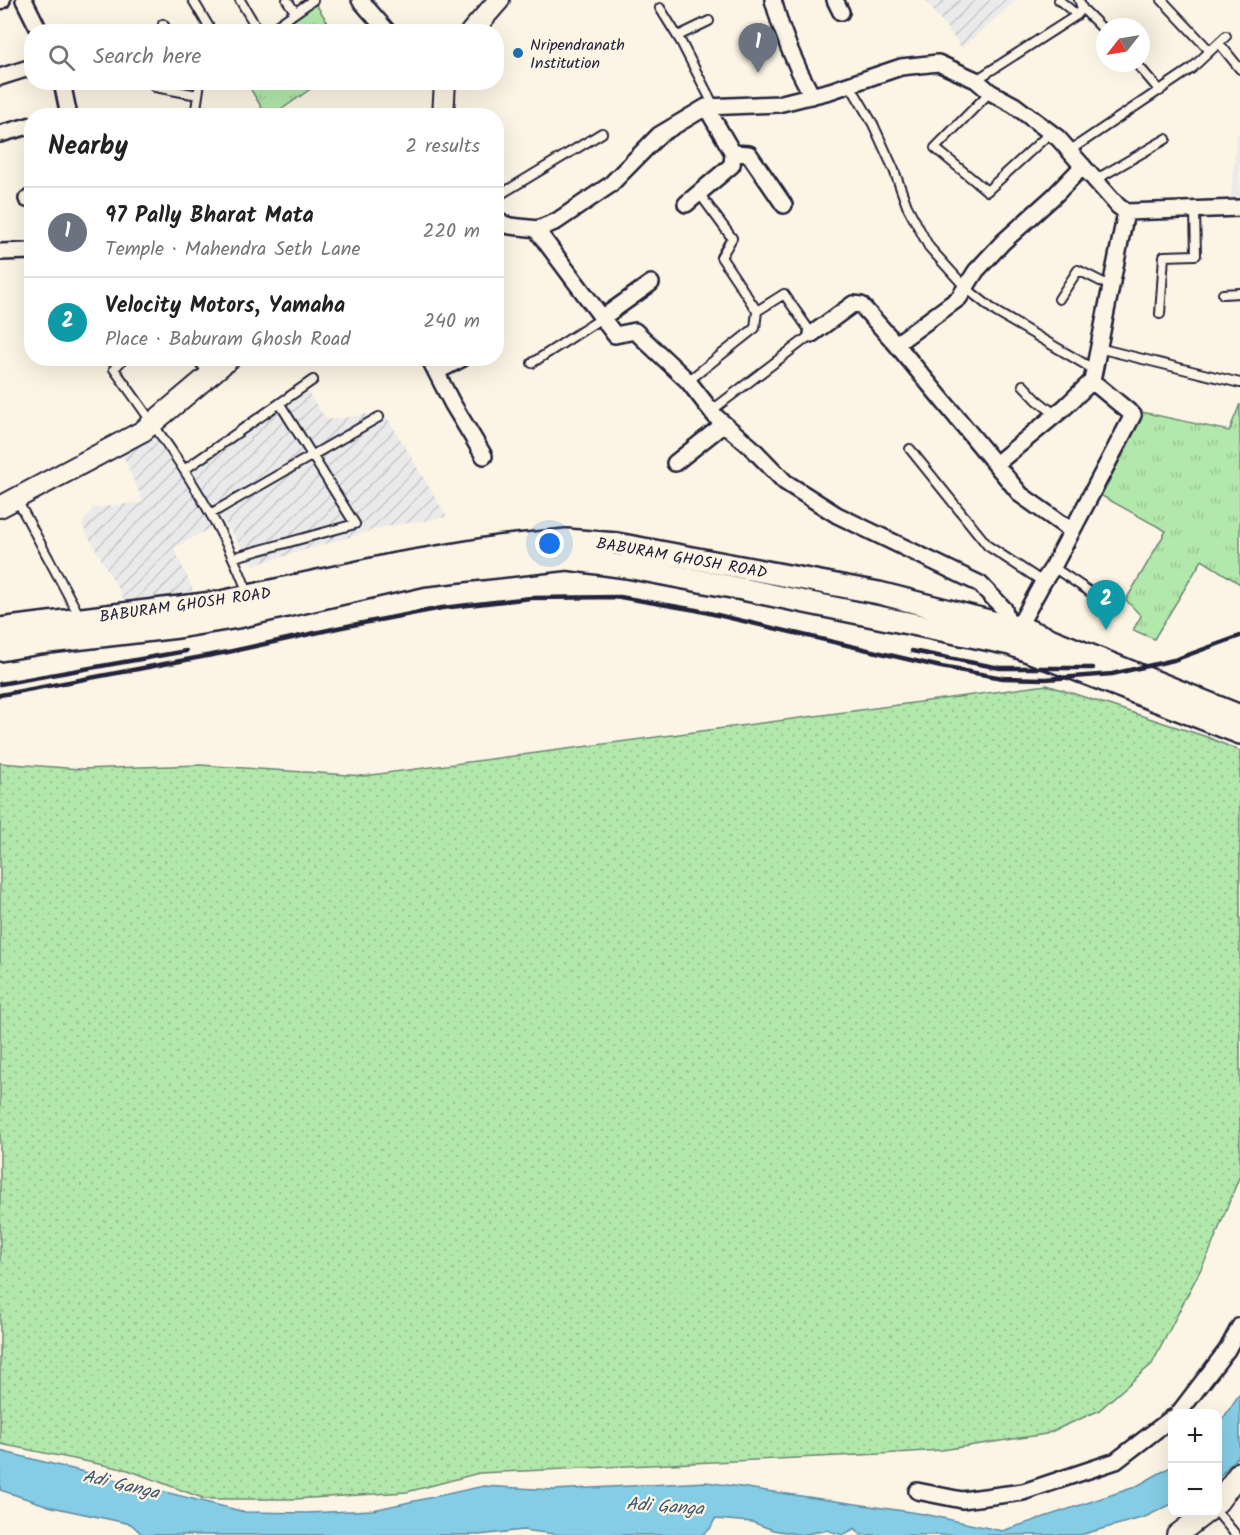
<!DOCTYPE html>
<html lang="en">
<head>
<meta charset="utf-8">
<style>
	:root { --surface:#fff; --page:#f2f2f2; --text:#222; --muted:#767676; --line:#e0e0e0; --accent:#2563eb }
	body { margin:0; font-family:Kalam,sans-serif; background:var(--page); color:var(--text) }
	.controls { position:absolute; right:18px; bottom:18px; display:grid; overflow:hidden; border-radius:12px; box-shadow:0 6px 24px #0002 }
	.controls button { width:54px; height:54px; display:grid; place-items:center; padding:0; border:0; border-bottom:2px solid var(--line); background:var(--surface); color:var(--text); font:30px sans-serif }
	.compass { position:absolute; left:1096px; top:18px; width:54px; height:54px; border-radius:50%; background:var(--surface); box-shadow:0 6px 24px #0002; rotate:239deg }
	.you { position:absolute; left:550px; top:544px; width:21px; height:21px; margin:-15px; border:4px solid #fff; border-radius:50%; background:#1a73e8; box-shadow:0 0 0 9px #1a73e833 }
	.badge { display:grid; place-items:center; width:39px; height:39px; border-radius:50%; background:var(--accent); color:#fff; font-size:20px; font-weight:700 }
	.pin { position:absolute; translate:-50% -50px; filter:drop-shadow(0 2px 3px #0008) }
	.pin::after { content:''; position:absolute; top:32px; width:21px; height:18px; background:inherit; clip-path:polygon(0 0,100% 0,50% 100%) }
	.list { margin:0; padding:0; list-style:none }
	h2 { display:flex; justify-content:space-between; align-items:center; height:78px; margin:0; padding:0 24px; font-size:26px }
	h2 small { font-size:20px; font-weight:400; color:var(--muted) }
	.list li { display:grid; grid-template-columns:39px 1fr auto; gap:18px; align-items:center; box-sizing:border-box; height:90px; padding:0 24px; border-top:2px solid var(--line) }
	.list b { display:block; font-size:22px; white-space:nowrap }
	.list p { margin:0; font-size:20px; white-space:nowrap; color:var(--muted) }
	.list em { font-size:20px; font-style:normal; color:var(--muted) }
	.icon { flex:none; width:33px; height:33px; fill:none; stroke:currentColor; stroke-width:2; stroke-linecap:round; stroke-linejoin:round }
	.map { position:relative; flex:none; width:1240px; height:1535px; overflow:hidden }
	.search { position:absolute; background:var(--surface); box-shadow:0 6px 24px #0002; left:24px; top:24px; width:480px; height:66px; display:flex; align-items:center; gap:15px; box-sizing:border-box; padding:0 21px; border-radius:24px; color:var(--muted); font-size:22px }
	.panel { position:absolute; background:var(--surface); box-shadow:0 6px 24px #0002; left:24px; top:108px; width:480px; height:258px; border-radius:24px }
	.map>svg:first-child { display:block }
	.built { fill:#ebeaea }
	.industrial { fill:url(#industrial-furrows) }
	.grass { fill:url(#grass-dots); stroke:#6a8573; stroke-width:1.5 }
	.park { fill:url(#park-tufts); stroke:#6a8573; stroke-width:1.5 }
	.water { fill:#84cde5; stroke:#5d89a1; stroke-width:1.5 }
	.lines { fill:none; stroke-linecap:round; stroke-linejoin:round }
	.service-casing { stroke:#22223b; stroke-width:12 }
	.minor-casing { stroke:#22223b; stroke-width:20 }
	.tertiary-casing { stroke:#22223b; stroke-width:24 }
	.secondary-casing { stroke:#22223b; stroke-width:26 }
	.service { stroke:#fcf5e5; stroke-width:8 }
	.minor { stroke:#fcf5e5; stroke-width:15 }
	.tertiary { stroke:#fcf5e5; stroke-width:20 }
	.secondary { stroke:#fcf5e5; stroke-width:21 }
	.rail { stroke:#22223b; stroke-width:4.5 }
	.poi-dot { fill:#1f6fb2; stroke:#fcf5e5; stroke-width:2 }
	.labels { text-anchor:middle; stroke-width:4.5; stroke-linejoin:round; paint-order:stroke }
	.poi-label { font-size:16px; fill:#22223b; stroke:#fcf5e5; text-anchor:start }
	.street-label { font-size:16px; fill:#22223b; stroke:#fcf5e5 }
	.water-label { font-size:18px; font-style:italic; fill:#3f556e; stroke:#fcf5e5 }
</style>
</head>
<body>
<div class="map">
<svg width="1240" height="1535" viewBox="0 0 1240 1535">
	<defs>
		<pattern id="industrial-furrows" width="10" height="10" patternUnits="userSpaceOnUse" patternTransform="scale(1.5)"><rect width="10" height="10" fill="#ebeaea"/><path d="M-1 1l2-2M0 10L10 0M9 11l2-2" fill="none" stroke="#c9c8ca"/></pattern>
		<pattern id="grass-dots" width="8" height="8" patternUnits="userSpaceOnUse" patternTransform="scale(1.5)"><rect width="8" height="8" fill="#b2e8ab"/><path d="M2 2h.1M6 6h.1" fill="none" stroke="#99c794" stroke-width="1.8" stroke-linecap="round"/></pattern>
		<pattern id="park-tufts" width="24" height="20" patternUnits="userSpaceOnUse" patternTransform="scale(1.5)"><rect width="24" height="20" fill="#b2e8ab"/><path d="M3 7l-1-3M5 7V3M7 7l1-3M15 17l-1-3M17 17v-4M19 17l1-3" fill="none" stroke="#99c794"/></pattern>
	</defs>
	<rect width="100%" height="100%" fill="#fcf5e5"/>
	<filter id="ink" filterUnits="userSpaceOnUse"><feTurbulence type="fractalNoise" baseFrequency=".0167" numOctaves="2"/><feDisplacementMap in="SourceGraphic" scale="12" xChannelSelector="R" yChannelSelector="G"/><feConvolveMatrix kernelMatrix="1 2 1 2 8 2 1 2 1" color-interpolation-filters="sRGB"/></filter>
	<g filter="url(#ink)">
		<!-- built -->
		<path class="built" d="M1240,132V204L1230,206L1237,134Z"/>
		<!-- industrial -->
		<path class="industrial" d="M925,0H1016L962,48Z
			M301,383L327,420L384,412L447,517L384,527L254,565L183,463Z
			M151,428L214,526L174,548L193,590L131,612L82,525L93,508L143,502L119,447Z"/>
		<!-- grass -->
		<path class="grass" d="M1047,685L1207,737L1240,751V1175L1209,1253L1152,1364L1098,1411L1046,1434L942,1450L880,1454L479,1473L407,1492L295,1499H205L128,1470L0,1444V763L80,769L200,765L364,776Z"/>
		<!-- park -->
		<path class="park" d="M314,1L333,31L272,32Z
			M247,83H319L272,116L266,115Z
			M1240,404V584L1202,560L1154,639L1133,630L1141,616L1126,600L1166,531L1100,495L1142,412L1229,431Z"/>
		<!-- water -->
		<path class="water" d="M1240,1393V1454L1218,1478V1426Z
			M0,1451L245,1512L307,1513L373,1510L484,1486L553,1490L706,1482L924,1514L1002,1531L1135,1487L1172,1466V1504L1145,1517L1080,1535H861L855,1528L843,1535L826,1530L802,1535L773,1530L752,1522L715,1519L710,1529L701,1535H562L523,1530L479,1535H143L131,1524L52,1507L0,1490Z"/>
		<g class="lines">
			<!-- service casing -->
			<g class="service-casing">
				<path id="service" d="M193,0L212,32
					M240,0L259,32
					M287,0L295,12
					M1059,0L1077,15
					M1162,0L1210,51
					M660,8L681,42L714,106
					M1082,8L1105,31
					M163,24L168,32
					M268,32L313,0
					M678,36L709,21
					M1219,43L1240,69
					M1136,63L1160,91
					M976,80L1077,15L1082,8L1079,0
					M153,82L155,87L198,95
					M850,85L873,124L894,170L907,206L929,247L966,288L996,312L1093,369
					M990,92L935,148L987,191L1050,133
					M195,116L200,82
					M1069,151L1191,69L1226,36
					M1095,180L1166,139
					M699,193L732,238L721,257L757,311L784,294L812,334L711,411
					M496,197L602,133
					M1223,294L1240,293
					M1059,299L1078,270L1110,286
					M1160,314L1164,256L1196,255L1195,211
					M1098,348L1240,383
					M124,358L114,369C165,440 217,511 248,593
					M532,363L602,318
					M688,381L755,328L757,311
					M1023,385L1037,400L1056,415
					M910,449L988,546L1043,582
					M184,470L313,380
					M16,498L80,617
					M212,513L379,417
					M235,557L355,524L280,404
					M1053,567L1099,598L1106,590L1118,596
					M1217,1512L1236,1535"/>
			</g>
			<!-- minor casing -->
			<g class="minor-casing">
				<path id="minor" d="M24,0L40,32
					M360,0L388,32
					M773,0C782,34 795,65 812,96
					M835,0L841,12
					M0,1L2,0
					M0,77L32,67
					M62,82L69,116
					M706,107L733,153L749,154L784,205
					M0,134L32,125
					M27,199L32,198
					M686,204L732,165L733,153
					M496,221L510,226L538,229L557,221L610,185L659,135L706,107L778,104L830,91L901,67L938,63L976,80L990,92L1014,105L1058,138L1118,206L1126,212L1240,208
					M536,229L615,335L635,331L688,381L716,417L751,447L785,482L837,515L980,584L1004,609L1008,626
					M0,252L32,251
					M602,318L651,283
					M812,334L853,304L861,305L896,344
					M201,358L212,372
					M429,358L452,403L484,456
					M436,372L463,358
					M675,463L724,424
					M996,464L1065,407L1092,381
					M1072,531L1021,495L896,344L959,298L976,271L1003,242L1054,196L1083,166
					M1014,635L1043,582L1053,567L1133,415L1092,381L1126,212
					M1178,1414L1227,1350L1240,1326
					M917,1491L962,1500L1023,1492L1116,1461L1172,1418"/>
			</g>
			<!-- tertiary casing -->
			<g class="tertiary-casing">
				<path id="tertiary" d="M471,32L499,0
					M443,116L445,82
					M0,507L143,431L230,358
					M1218,1502L1240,1472
					M1177,1535L1207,1512"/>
			</g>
			<!-- secondary casing -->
			<g class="secondary-casing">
				<path id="secondary" d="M0,629L221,602L396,564L497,547L566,540L617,544L879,593L1008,626H1017L1240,716
					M0,650L40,643L178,627L238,617L423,575L568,559L627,567L742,589L1010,644L1240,733"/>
			</g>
			<!-- service -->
			<use href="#service" class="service"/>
			<!-- minor -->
			<use href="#minor" class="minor"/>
			<!-- tertiary -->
			<use href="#tertiary" class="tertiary"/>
			<!-- secondary -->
			<use href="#secondary" class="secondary"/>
			<!-- rail -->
			<path class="rail" d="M912,651L1000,668H1093
				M0,684L186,651
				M0,695L228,652L342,627L442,608L531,598L620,597L696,610L941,667L1003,678L1046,679L1112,674L1174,660L1240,636"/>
		</g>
	</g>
	<!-- markers -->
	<circle class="poi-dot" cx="518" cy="53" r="6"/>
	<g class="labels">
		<!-- poi labels -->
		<g class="poi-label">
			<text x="530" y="50">Nripendranath<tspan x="530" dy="18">Institution</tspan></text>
		</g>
		<!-- street labels -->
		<g class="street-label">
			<text transform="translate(682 557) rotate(10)" y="6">BABURAM GHOSH ROAD</text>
			<text transform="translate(185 604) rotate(-8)" y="6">BABURAM GHOSH ROAD</text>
		</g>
		<!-- water labels -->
		<g class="water-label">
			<text transform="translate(121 1484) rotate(13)" y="6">Adi Ganga</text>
			<text transform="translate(665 1506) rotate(4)" y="6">Adi Ganga</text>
		</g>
	</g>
</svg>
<div class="controls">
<button>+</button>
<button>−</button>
</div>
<svg class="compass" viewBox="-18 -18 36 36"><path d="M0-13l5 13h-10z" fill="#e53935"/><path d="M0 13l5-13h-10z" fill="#767676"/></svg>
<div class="you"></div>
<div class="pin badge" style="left:758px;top:73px;background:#6b7280">1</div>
<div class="pin badge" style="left:1106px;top:630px;background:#0f9aa8">2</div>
<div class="search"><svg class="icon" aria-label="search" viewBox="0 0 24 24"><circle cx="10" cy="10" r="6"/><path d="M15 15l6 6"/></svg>Search here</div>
<section class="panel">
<h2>Nearby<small>2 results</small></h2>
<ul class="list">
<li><span class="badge" style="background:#6b7280">1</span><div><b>97 Pally Bharat Mata</b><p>Temple · Mahendra Seth Lane</p></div><em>220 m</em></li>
<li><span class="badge" style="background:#0f9aa8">2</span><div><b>Velocity Motors, Yamaha</b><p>Place · Baburam Ghosh Road</p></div><em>240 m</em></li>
</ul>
</section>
</div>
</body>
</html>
